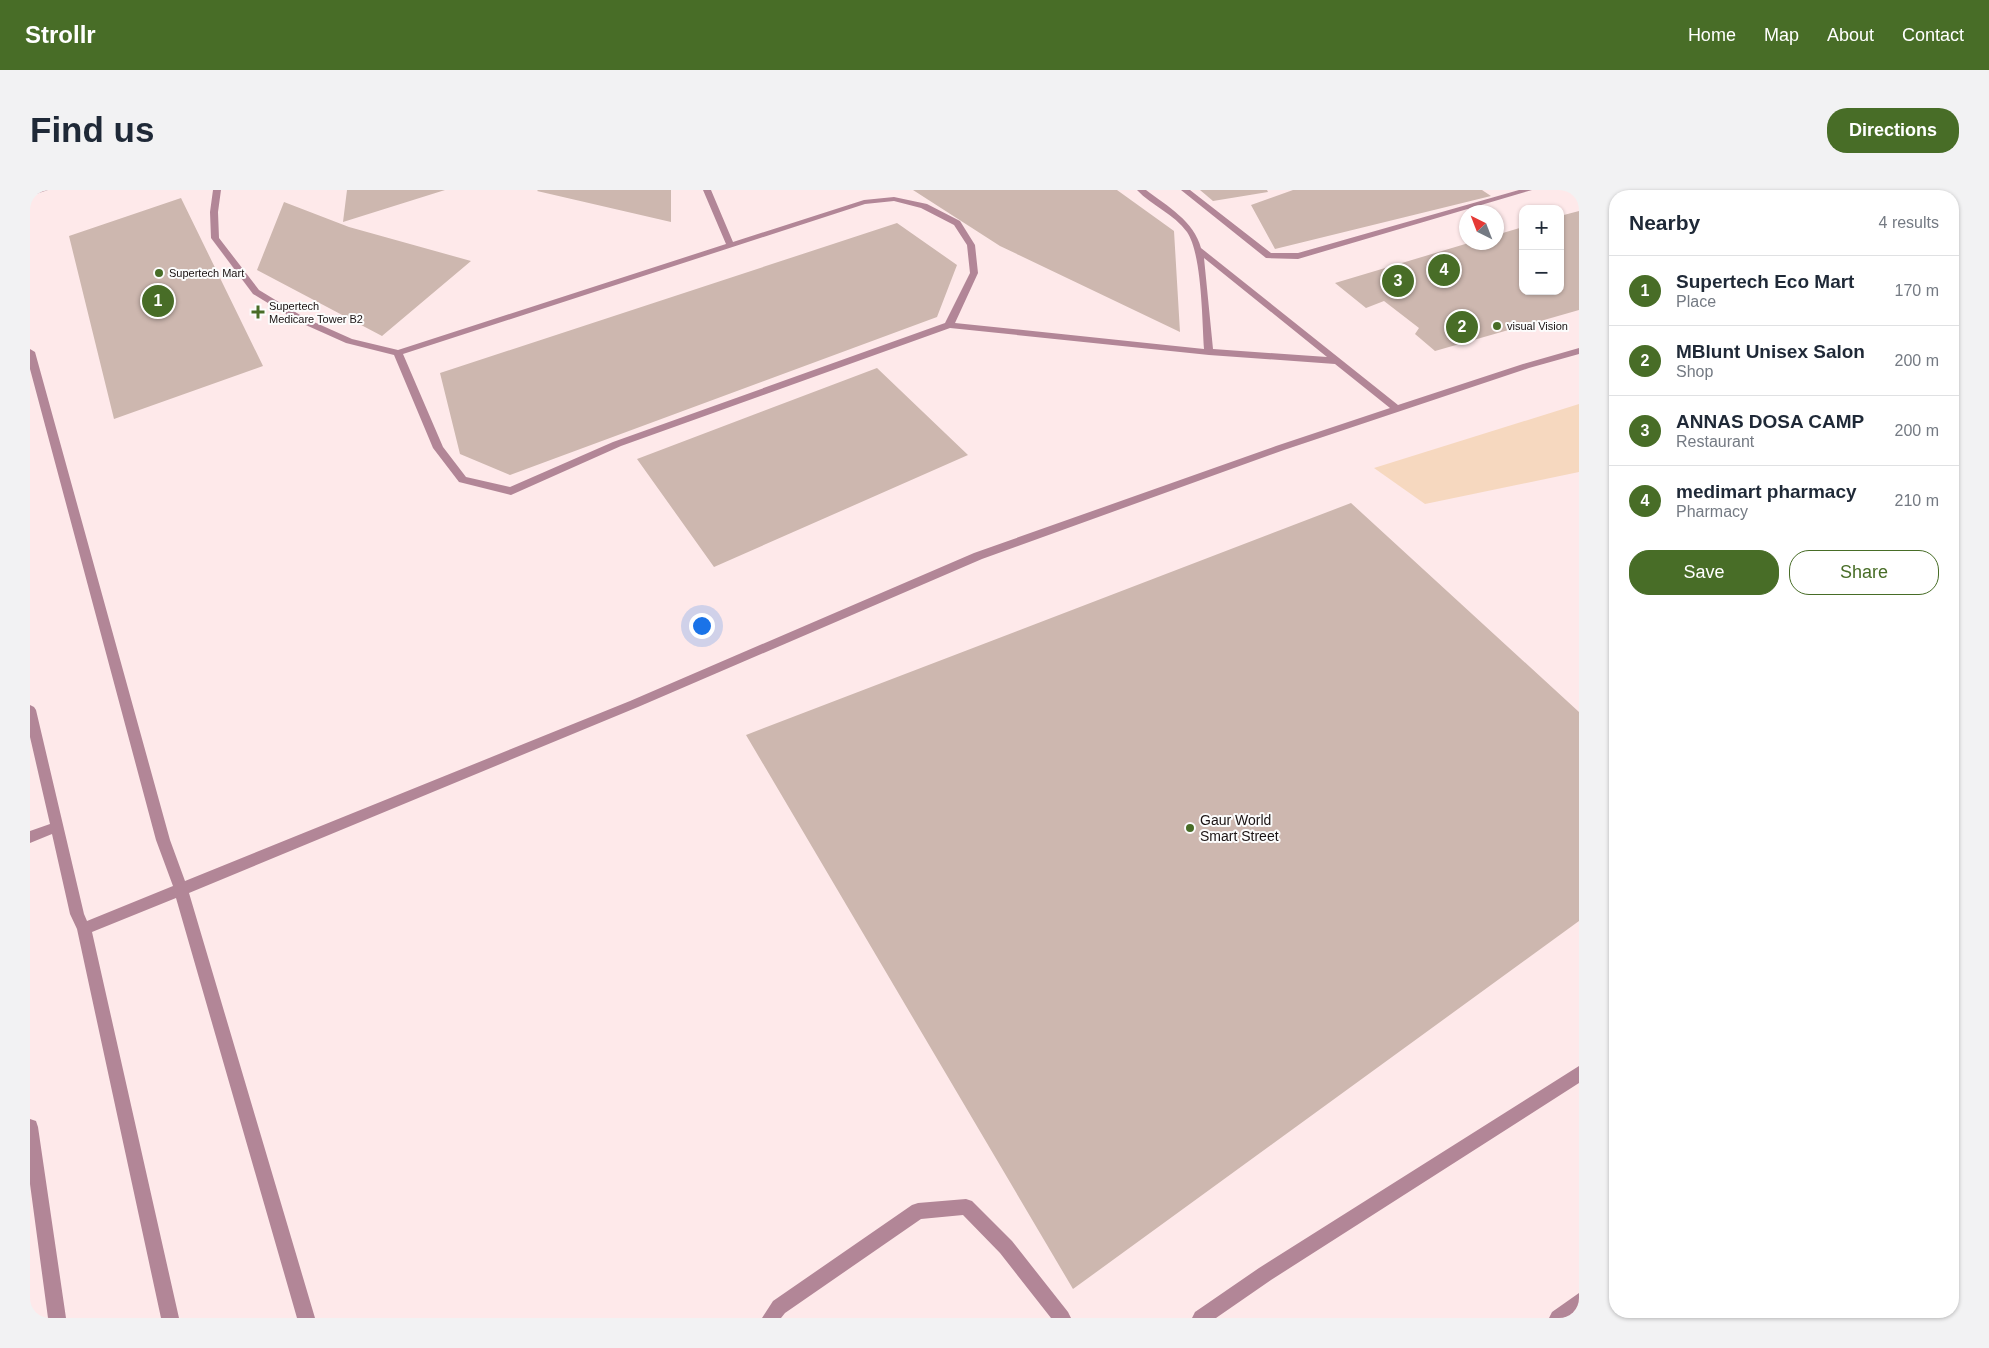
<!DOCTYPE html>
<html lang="en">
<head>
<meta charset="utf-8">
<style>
	:root { --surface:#fff; --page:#f2f2f3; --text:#1f2937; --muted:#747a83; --line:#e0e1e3; --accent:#486d27 }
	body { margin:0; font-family:Helvetica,sans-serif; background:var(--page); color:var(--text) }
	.controls { position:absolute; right:15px; top:15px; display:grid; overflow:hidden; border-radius:10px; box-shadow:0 1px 4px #0004 }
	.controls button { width:45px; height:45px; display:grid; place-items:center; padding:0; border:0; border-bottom:1px solid var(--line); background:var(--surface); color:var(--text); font:25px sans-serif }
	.compass { position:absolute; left:1429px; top:15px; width:45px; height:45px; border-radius:50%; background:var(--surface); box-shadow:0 1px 4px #0004; rotate:318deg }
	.you { position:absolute; left:671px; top:435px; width:18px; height:18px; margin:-12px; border:4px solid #fff; border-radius:50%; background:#1a73e8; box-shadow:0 0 0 8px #1a73e833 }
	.badge { display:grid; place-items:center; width:32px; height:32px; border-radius:50%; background:var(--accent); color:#fff; font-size:16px; font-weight:700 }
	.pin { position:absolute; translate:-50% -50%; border:2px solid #fff; box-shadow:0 1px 5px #0006 }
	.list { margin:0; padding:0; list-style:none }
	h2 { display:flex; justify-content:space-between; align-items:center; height:65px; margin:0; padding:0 20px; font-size:21px }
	h2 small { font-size:16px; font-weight:400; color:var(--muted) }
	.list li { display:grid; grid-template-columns:32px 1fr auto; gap:15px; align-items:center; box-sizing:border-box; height:70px; padding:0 20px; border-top:1px solid var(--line) }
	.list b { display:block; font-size:19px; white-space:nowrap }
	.list p { margin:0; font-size:16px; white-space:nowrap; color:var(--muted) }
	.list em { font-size:16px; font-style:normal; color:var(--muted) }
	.actions { display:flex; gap:10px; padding:15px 20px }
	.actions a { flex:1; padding:11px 0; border:1px solid var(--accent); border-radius:20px; text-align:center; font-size:18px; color:var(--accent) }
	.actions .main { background:var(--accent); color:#fff }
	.map { position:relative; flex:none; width:1549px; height:1128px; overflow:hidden; border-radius:20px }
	header { display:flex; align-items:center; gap:30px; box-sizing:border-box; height:70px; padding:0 25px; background:var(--accent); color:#fff }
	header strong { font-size:24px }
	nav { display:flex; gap:28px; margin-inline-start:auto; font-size:18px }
	.intro { display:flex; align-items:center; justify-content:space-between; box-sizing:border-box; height:120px; padding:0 30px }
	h1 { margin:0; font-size:35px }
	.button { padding:12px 22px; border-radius:20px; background:var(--accent); color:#fff; font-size:18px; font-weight:700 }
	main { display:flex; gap:30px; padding:0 30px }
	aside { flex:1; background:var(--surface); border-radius:20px; box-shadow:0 1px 4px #0004 }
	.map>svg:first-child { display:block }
	.green { fill:#f6d8bf }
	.building { fill:#cdb7af }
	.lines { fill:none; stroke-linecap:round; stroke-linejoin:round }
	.minor { fill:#b28697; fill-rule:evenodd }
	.poi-dot { fill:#486d27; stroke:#fcfcfc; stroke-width:2 }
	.labels { text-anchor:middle; stroke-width:4; stroke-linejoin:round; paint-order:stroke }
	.far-poi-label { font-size:11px; fill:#1a1212; stroke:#fcfcfc; text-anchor:start }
	.poi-label { font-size:14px; fill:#1a1212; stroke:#fcfcfc; text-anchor:start }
</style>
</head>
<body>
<header>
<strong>Strollr</strong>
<nav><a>Home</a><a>Map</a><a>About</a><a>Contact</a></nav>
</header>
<div class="intro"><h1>Find us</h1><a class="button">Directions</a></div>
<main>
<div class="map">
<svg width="1549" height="1128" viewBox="0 0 1549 1128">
	<rect width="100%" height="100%" fill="#fee9ea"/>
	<!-- green -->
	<path class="green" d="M1549,214V282L1395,314L1344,278Z"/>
	<!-- building -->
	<path class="building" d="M317,0H415L313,32Z
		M508,0H641V32L507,1Z
		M883,0H1087L1144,41L1150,142L970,56Z
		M1170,0H1237L1238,2L1183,11Z
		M1263,0H1452L1461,6L1245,59L1221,15Z
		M151,8L233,176L84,229L39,46Z
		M254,12L319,37L441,71L352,146L227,80Z
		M1549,21V120L1405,161L1385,144L1389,138L1354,111L1336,118L1305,93L1442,52H1466V45L1493,37V101H1530V26Z
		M867,33L927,75L907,127L480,285L430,264L410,183Z
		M847,178L938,265L684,377L607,269Z
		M1321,313L1549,522V731L1043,1099L716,545Z"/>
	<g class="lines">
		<!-- minor -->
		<path class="minor" d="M5,0H18L0,6V2Z
			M183,0H191L188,22L189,48L229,100L275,128L322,149L368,160L696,54L673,0H681L703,52L834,10L864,7L897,14L930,31L945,55L948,83L925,133L1174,159C1172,130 1172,64 1157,42C1144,24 1122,16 1107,0H1116C1137,16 1164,31 1171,58L1368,215L1493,174L1549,158V164L1499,178L1254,260L952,369L608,517L159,703L285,1128H267L146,708L62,742L149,1128H131L47,739L40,724L22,644L0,653V641L20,634L0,547V515L4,517L6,520L54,724L57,731L143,696L126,650L0,179V159L5,162L140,650L155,691L600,511L944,363L1246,256L1360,218L1305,174L1179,165L920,138L591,256L481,305L429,292L403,258L364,165L316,153L269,132L223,104L181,48L180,22ZM864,11L891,18L924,35L937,55L940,83L915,133L583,252L480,297L436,287L413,257L373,164L835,14ZM1174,68L1297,167L1183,159Z
			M1151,0H1160L1241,63H1268L1489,0H1502L1268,69L1236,68Z
			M1549,876V893L1241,1090L1186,1128H1162L1165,1122L1229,1078Z
			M0,929L6,931L8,937L36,1128H18L0,994Z
			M936,1009L942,1011L982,1051L1038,1122L1041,1128H1021L970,1063L933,1025L891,1029L755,1123L751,1128H732L743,1111L882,1015L888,1013Z
			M1549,1103V1123L1542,1128H1519L1522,1122Z"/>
	</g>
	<!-- markers -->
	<g class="poi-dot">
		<circle cx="129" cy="83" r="5"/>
		<path d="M225.5 114.5h5v5h5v5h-5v5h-5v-5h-5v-5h5z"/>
		<circle cx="1467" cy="136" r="5"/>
		<circle cx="1160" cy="638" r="5"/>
	</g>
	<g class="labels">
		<!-- far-poi labels -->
		<g class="far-poi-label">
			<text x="139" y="87">Supertech Mart</text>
			<text x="239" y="120">Supertech<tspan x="239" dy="13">Medicare Tower B2</tspan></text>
			<text x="1477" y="140">visual Vision</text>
		</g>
		<!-- poi labels -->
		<g class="poi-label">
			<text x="1170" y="635">Gaur World<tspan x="1170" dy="16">Smart Street</tspan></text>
		</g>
	</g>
</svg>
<div class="controls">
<button>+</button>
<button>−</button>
</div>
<svg class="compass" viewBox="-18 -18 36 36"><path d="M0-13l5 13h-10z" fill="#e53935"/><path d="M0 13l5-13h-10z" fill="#747a83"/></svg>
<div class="you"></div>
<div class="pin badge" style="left:128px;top:111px">1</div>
<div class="pin badge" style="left:1432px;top:137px">2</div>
<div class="pin badge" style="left:1368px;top:91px">3</div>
<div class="pin badge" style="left:1414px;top:80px">4</div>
</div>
<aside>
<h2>Nearby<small>4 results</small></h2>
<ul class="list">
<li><span class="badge">1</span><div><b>Supertech Eco Mart</b><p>Place</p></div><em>170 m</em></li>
<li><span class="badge">2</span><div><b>MBlunt Unisex Salon</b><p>Shop</p></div><em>200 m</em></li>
<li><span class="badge">3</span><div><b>ANNAS DOSA CAMP</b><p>Restaurant</p></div><em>200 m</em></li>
<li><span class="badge">4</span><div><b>medimart pharmacy</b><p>Pharmacy</p></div><em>210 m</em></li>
</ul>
<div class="actions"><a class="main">Save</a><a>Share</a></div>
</aside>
</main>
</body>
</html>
